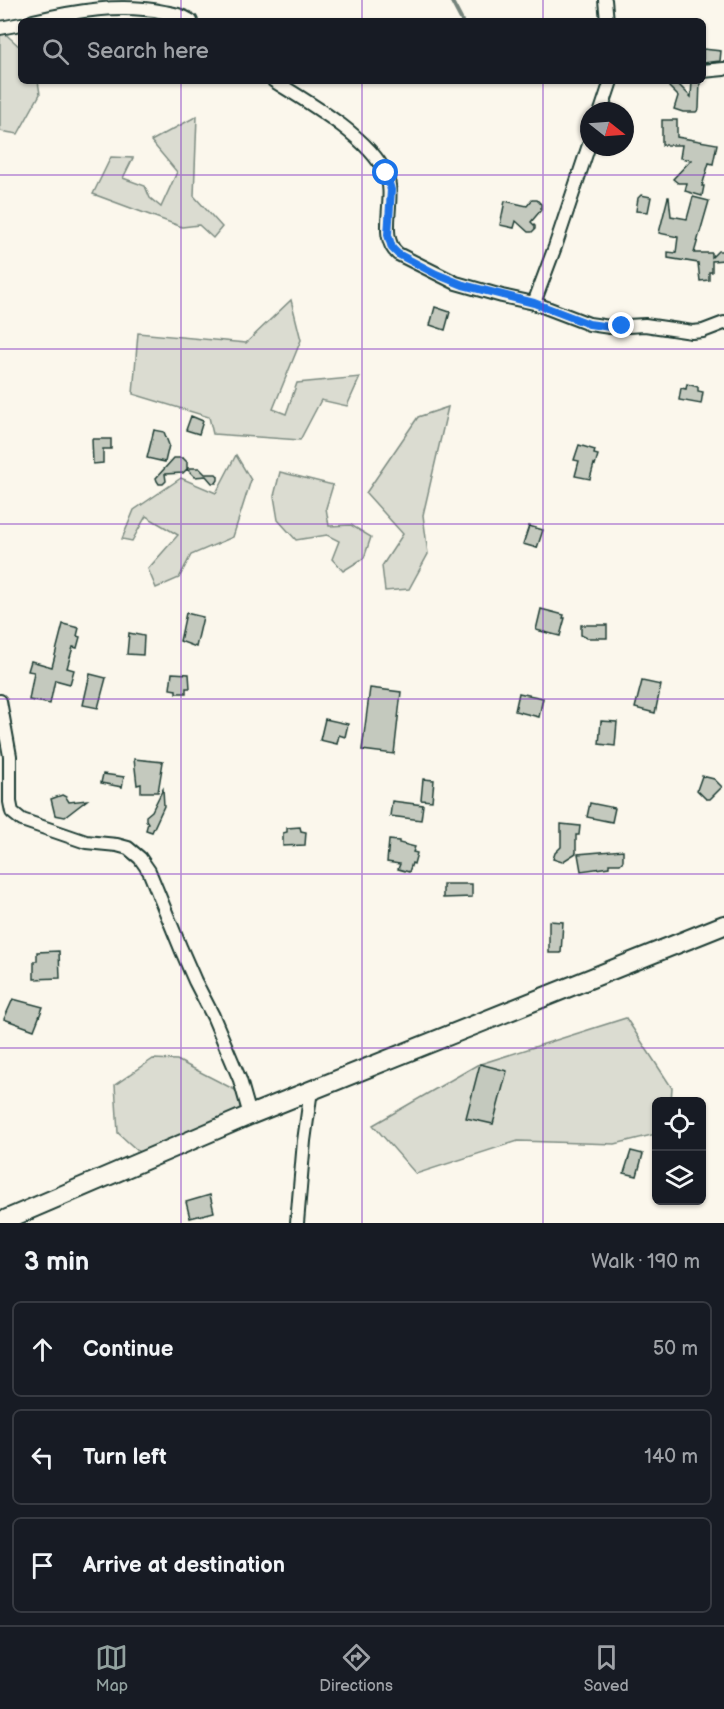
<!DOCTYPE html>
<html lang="en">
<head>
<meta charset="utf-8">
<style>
	:root { --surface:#171b24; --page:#242831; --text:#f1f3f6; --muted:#9ea1a6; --line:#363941; --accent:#92a19f }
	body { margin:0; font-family:"Balsamiq Sans",sans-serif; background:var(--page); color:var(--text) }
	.controls { position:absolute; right:18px; bottom:18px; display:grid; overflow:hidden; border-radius:9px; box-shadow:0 2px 4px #0004 }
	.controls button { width:54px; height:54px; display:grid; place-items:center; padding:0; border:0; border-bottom:2px solid var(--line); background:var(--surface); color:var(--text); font:30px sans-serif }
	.compass { position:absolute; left:580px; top:102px; width:54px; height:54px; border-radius:50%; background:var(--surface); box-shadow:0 2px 4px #0004; rotate:107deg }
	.stop { position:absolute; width:18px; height:18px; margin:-14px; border:4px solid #1a73e8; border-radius:50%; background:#fff }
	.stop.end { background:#1a73e8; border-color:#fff; box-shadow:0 2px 6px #0008 }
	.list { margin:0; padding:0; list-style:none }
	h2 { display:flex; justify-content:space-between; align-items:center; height:78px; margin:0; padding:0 24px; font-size:26px }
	h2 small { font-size:20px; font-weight:400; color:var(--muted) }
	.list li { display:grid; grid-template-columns:39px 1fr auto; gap:18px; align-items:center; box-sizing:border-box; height:96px; margin:0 12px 12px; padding:0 12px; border:2px solid var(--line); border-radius:9px }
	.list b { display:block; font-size:22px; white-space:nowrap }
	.list em { font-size:20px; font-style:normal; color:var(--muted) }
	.icon { flex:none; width:33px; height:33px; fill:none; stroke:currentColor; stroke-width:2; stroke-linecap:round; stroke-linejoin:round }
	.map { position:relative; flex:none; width:724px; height:1223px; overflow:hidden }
	.search { position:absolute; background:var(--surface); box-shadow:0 2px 4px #0004; left:18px; right:18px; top:18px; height:66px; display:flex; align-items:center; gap:15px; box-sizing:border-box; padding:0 21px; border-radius:9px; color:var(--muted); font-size:22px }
	.sheet { height:402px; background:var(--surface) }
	nav { display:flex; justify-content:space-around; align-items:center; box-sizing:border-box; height:84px; border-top:2px solid var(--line); background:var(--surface); font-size:16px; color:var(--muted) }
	nav a { display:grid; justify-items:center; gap:3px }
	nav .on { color:var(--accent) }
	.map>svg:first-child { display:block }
	.green { fill:#dbdcd1; stroke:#7d8c82; stroke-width:1.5 }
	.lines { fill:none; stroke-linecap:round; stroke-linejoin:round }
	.stream { stroke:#74847b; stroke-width:4 }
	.building { fill:#c4c9be; stroke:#1f3d34; stroke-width:1.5 }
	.street-casing { stroke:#1f3d34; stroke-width:16 }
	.secondary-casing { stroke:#1f3d34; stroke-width:22 }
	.street { stroke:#fbf7ec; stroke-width:12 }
	.secondary { stroke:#fbf7ec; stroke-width:18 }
	.route { stroke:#1a73e8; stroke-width:8 }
	.grid { fill:none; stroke:#7b2cbf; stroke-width:1.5; stroke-opacity:0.55 }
</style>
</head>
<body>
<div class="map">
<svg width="724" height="1223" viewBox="0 0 724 1223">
	<rect width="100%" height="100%" fill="#fbf7ec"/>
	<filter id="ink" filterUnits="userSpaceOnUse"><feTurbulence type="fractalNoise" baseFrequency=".0167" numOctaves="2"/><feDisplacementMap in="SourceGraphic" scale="12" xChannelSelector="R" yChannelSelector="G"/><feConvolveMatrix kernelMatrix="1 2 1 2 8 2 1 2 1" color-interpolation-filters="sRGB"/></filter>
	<g filter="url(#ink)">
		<!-- green -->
		<path class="green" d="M0,29L21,48V81H38L40,94L18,134L0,131Z
			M197,116L194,196L222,227L213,238L199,225L182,227L93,194L111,157L133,158L123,178L145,186L150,198L161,207L177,172L151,141Z
			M291,300L301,340L273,409L286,414L297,383L360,377L347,406L321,400L300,440L213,434L209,417L133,394L138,333L246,343Z
			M448,407L423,515L428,554L409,589L385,591L382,566L403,534L366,493L418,417Z
			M236,455L251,480L233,537L191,555L179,578L156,588L148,569L178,535L146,516L132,541L122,539L134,510L181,478L216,493Z
			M280,472L333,485L326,508L329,526L351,525L371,537L364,558L343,571L332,559L339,541L327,535L296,540L278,520L274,496Z
			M626,1018L672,1088L671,1101L656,1102V1134L615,1144L518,1141L416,1174L373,1125L477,1065Z
			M153,1059L177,1060L241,1093L239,1121L179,1155L139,1152L118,1133L115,1085Z"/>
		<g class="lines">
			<!-- stream -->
			<path class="stream" d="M451,0L462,21"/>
		</g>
		<!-- building -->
		<path class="building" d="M703,49L721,51L720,61L703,63Z
			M671,81H675L691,97L692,81H700L699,109L696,112H683L674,109L678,96L669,87V84Z
			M662,120H677V137L717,144L713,164L709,163L702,186H704L702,196L685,191L687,183H678L673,179L691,160L680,158L682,145H662Z
			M641,195L651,197L648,212L636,211L638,198Z
			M668,197H669L671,216L687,219L693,197L709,201L694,253H712V257L718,251H724V260L712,261V272H709V280L700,281L698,263L668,258V252L676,253L678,237L659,233Z
			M532,200H537L541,204V210L531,222L535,226V229L532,232H528L516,221L514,228L500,225L505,201L527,206Z
			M435,307L450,312L445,330L430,325Z
			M687,384L698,387V391L703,392L701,404L679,400L681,388L686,389Z
			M191,416L203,421L199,434L186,430Z
			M154,430L164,432L169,445L165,462L147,458Z
			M92,439H111V449H103V463L93,464Z
			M579,445L595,450L594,454L598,455L595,465L594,464L590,479L575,476L579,461L574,460Z
			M174,458H183L187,462V468H199L205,474H216L218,476V480L216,483H212L206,476L195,477L187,469L183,473L165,474L166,481L163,484H159L157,481L156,478Z
			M529,526L543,530L537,548L523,544Z
			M541,609L564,615L563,618H565L560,636L536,630Z
			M186,613L203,617L196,647L180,641Z
			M63,624L79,628L77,636L80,637L77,648L73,647L67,668L74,670L70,684L55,680L50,704L29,700L34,672L28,671L31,661L52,667Z
			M581,625H607V638H587L581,635Z
			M129,633L144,636L143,655L127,654Z
			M172,673L189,674L190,688H186V693H176V690L170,689Z
			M90,674L106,678L98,708L83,705Z
			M642,681L661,685L655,713L635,708Z
			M370,688L401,692L394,754L362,750Z
			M519,693L543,698L539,717L515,711Z
			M325,719L348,724L345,737L339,735L337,744L320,740Z
			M601,721L617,722L615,746L599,744Z
			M134,759L163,762L158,792H141V784L137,785Z
			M103,774L124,777L122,787L101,783Z
			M702,776L714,779L722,787L710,799H706L697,790Z
			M423,779L434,780L432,801L421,800Z
			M163,789L164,806L152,832L146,830L148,823L146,820V816L152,811Z
			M62,795L66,797L69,802L87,800L65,817L55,815L51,799Z
			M392,801L423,805L421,820L390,816Z
			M590,803L615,808L612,822L587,817Z
			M561,824L580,826L579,835H576V853L562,862L553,859L555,853L561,847Z
			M300,827L301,831L306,832L305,845L283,846V833L287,832V828Z
			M389,840L399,841V843L415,847L413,852L417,853L414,864L412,863L409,872L398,869L400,864L387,862Z
			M623,850V861L620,864H609V867L581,871L578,854Z
			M443,884H472V897L443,898Z
			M549,921L563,922L561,953H549Z
			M59,951L60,978L34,979V961H37V952Z
			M13,999L43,1007L34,1030L4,1019Z
			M480,1064L507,1071L493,1124L466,1118Z
			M631,1151L643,1154L637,1176L624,1173Z
			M210,1195L214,1212L190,1218L186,1202Z"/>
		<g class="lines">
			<!-- street casing -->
			<g class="street-casing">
				<path id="street" d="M605,0L607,21
					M33,21C75,11 120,3 164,12C174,14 182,15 191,21
					M0,28L21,24
					M703,71L724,69
					M274,81C308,102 369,137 386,174C397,198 377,237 398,254L456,283L502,296L534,303L589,324L610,327L645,325L692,332L703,331L724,323
					M601,111L611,81
					M534,303L555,247L589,145
					M0,701L10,756V802L12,812L22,820L86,842L117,845L128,848L140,858L149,871L181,949L195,981L213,1016L240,1080L250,1115
					M297,1223L304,1141L311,1090"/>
			</g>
			<!-- secondary casing -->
			<g class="secondary-casing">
				<path id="secondary" d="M0,1222L250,1115L724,925"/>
			</g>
			<!-- street -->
			<use href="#street" class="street"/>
			<!-- secondary -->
			<use href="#secondary" class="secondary"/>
		</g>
	</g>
	<g class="lines" filter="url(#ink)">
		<!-- route -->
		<path class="route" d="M386,173L391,190L388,235L392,248L398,254L436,274L463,285L534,303L589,324L610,327L622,326"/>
	</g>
	<!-- grid -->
	<path class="grid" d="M181,0V21M362,0V21M543,0V21M181,81V1223M362,81V1223M543,81V1223M0,175H724M0,349H724M0,524H724M0,699H724M0,874H724M0,1048H724"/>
</svg>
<div class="controls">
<button><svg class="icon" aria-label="locate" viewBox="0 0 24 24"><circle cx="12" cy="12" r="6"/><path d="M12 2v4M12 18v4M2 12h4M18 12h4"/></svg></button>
<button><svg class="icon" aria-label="layers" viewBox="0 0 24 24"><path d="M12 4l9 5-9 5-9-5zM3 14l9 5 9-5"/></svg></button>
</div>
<svg class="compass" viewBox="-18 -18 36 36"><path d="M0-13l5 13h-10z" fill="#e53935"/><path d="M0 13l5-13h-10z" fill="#9ea1a6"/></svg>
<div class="stop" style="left:386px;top:173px"></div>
<div class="stop end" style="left:622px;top:326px"></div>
<div class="search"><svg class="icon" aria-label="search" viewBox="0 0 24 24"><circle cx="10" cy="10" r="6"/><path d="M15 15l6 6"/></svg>Search here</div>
</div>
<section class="sheet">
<h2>3 min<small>Walk · 190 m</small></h2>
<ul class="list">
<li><svg class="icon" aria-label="ahead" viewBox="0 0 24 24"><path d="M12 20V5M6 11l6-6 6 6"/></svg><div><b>Continue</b></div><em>50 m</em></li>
<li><svg class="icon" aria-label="left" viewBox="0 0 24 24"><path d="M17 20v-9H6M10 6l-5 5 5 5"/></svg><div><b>Turn left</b></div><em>140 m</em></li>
<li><svg class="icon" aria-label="arrive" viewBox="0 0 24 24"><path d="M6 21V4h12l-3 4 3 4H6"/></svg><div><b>Arrive at destination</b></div></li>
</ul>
</section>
<nav>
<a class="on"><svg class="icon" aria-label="map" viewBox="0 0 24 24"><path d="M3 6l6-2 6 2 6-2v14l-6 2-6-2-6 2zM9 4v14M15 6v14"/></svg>Map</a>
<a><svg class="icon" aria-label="directions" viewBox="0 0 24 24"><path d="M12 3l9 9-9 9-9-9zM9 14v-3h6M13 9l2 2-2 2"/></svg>Directions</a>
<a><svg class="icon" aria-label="saved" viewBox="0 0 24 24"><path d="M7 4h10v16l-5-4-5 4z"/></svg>Saved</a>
</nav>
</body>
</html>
